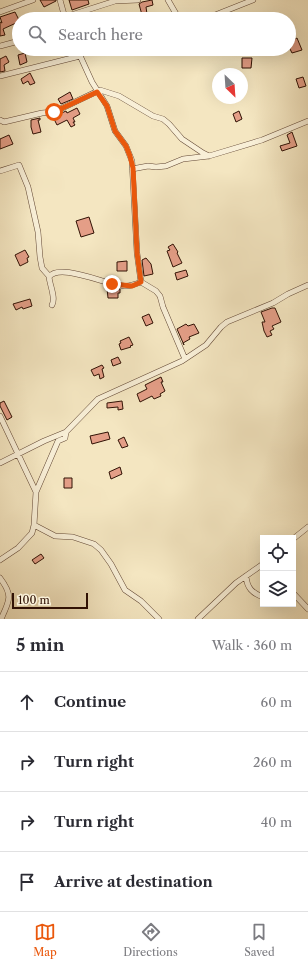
<!DOCTYPE html>
<html lang="en">
<head>
<meta charset="utf-8">
<style>
	:root { --surface:#fff; --page:#f2f2f3; --text:#2b2b33; --muted:#7c7c81; --line:#e1e1e2; --accent:#ea580c }
	body { margin:0; font-family:"Libre Caslon Text",serif; background:var(--page); color:var(--text) }
	.controls { position:absolute; right:12px; bottom:12px; display:grid; overflow:hidden; border-radius:0px; box-shadow:0 4px 16px #0002 }
	.controls button { width:36px; height:36px; display:grid; place-items:center; padding:0; border:0; border-bottom:1px solid var(--line); background:var(--surface); color:var(--text); font:20px sans-serif }
	.compass { position:absolute; left:212px; top:68px; width:36px; height:36px; border-radius:50%; background:var(--surface); box-shadow:0 4px 16px #0002; rotate:155deg }
	.scale { position:absolute; left:12px; bottom:10px; width:76px; box-sizing:border-box; padding-left:4px; border:2px solid #311205; border-top:0; font-size:11px; line-height:14px; white-space:nowrap; color:#311205; -webkit-text-stroke:3px #f8efd7; paint-order:stroke }
	.stop { position:absolute; width:12px; height:12px; margin:-9px; border:3px solid #ea580c; border-radius:50%; background:#fff }
	.stop.end { background:#ea580c; border-color:#fff; box-shadow:0 1px 4px #0008 }
	.list { margin:0; padding:0; list-style:none }
	h2 { display:flex; justify-content:space-between; align-items:center; height:52px; margin:0; padding:0 16px; font-size:17px }
	h2 small { font-size:13px; font-weight:400; color:var(--muted) }
	.list li { display:grid; grid-template-columns:26px 1fr auto; gap:12px; align-items:center; box-sizing:border-box; height:60px; padding:0 16px; border-top:1px solid var(--line) }
	.list b { display:block; font-size:15px; white-space:nowrap }
	.list em { font-size:13px; font-style:normal; color:var(--muted) }
	.icon { flex:none; width:22px; height:22px; fill:none; stroke:currentColor; stroke-width:2; stroke-linecap:round; stroke-linejoin:round }
	.map { position:relative; flex:none; width:308px; height:619px; overflow:hidden }
	.search { position:absolute; background:var(--surface); box-shadow:0 4px 16px #0002; left:12px; right:12px; top:12px; height:44px; display:flex; align-items:center; gap:10px; box-sizing:border-box; padding:0 14px; border-radius:22px; color:var(--muted); font-size:15px }
	.sheet { height:292px; background:var(--surface) }
	nav { display:flex; justify-content:space-around; align-items:center; box-sizing:border-box; height:56px; border-top:1px solid var(--line); background:var(--surface); font-size:11px; color:var(--muted) }
	nav a { display:grid; justify-items:center; gap:2px }
	nav .on { color:var(--accent) }
	.map>svg:first-child { display:block }
	.building { fill:#e49e87; stroke:#311205 }
	.lines { fill:none; stroke-linecap:round; stroke-linejoin:round }
	.minor-casing { stroke:#624734; stroke-width:6 }
	.minor { stroke:#f8efd7; stroke-width:5 }
	.route { stroke:#ea580c; stroke-width:5 }
</style>
</head>
<body>
<div class="map">
<svg width="308" height="619" viewBox="0 0 308 619">
	<rect width="100%" height="100%" fill="#f4e6c1"/>
	<filter id="stains"><feTurbulence type="fractalNoise" baseFrequency=".005" numOctaves="4"/><feColorMatrix values="0 0 0 0 .2 0 0 0 0 .09 0 0 0 0 .02 0 0 0 .5 -.17"/></filter>
	<radialGradient id="worn" r=".72"><stop offset=".6" stop-color="#630" stop-opacity="0"/><stop offset="1" stop-color="#630" stop-opacity=".3"/></radialGradient>
	<!-- building -->
	<path class="building" d="M40,0H56V1L44,7Z
		M69,0H88L89,4L72,10Z
		M152,0L153,5L146,7L147,14L142,15L139,4L142,2Z
		M15,12L19,20V31L16,23L3,29L5,35L0,36V22L2,23L0,17Z
		M297,38L302,50L292,53L289,47V42Z
		M25,53L27,62L20,65L18,55Z
		M6,56L9,62L4,65L5,71L0,72V59Z
		M242,58H252L251,68H242Z
		M30,73L35,83L30,85L28,81L23,84L21,79Z
		M303,77L306,86L299,88L296,79Z
		M70,92L73,99L61,104L58,99Z
		M77,108L80,114L73,118L75,122H73L75,125L71,127L67,120L57,125L53,117L66,111L67,113Z
		M239,111L242,119L236,122L233,114Z
		M40,118V120H38L41,132L33,134L31,127V120Z
		M292,132L297,146L282,151L280,146L290,143L287,135Z
		M9,135L13,144L0,149V139Z
		M89,217L94,233L81,237L76,221Z
		M173,244L178,252L177,253L182,263L173,267L167,251L170,250L168,247Z
		M25,250L29,257L27,258L28,262L20,266L15,255Z
		M146,258L151,264L153,274L144,276L142,260Z
		M127,261V271H117V262Z
		M186,270L188,276L177,280L175,273Z
		M110,287L120,289V293H118V298H108L107,288Z
		M30,299L32,306L23,309L22,307L16,310L13,304Z
		M272,308H275L281,322L272,326L274,329L270,331L272,335L267,337L264,331L262,322H265L261,312Z
		M149,314L153,323L146,326L142,317Z
		M186,324L188,326L194,324L199,333L189,337L190,339L183,343L184,345L177,329Z
		M129,337L133,345L130,346L131,347L121,350L119,344L121,343L120,341Z
		M118,357L121,363L113,366L111,360Z
		M102,365L104,368L102,369L104,377L100,379L99,374L94,376L91,370Z
		M161,377L163,382H161L165,391L160,394L161,396L154,399L152,396L140,402L137,394L147,389L145,385Z
		M4,401L12,417L7,420L0,406V403Z
		M122,401L123,409L118,410V407L107,408V403Z
		M108,432L110,439L92,444L90,436Z
		M124,437L128,446L122,448L118,440Z
		M120,467L122,474L111,479L109,472Z
		M64,478H72V488H64Z
		M41,554L44,558L35,564L32,560Z"/>
	<g class="lines">
		<!-- minor casing -->
		<g class="minor-casing">
			<path id="minor" d="M60,0L65,18
				M168,0L179,19
				M0,12L33,0
				M62,19L65,17L115,1L138,0
				M205,19L253,0
				M0,46L19,41
				M77,49L92,82L107,106L115,131L126,146L132,161L137,253L141,282L156,291L160,296L163,307L185,359
				M0,76L80,56
				M0,120L4,122L42,113L54,112L100,90L119,96L153,116L163,119L169,124L182,139L203,153L209,156
				M132,169L148,166L156,167L166,166L183,159L209,156L262,140L308,121
				M0,171L19,165L28,187L38,232L40,257L42,268L49,276
				M52,305C56,298 50,286 49,277C60,262 108,286 126,286C131,286 136,284 141,282
				M0,416L36,492
				M0,463L44,441L66,432L98,399L182,361L206,345L221,327L227,322L273,303L288,294L308,285
				M34,525L55,536L73,537L94,544L101,550L111,564L125,590L141,601L159,619
				M293,539L308,527
				M0,560L18,548L32,533L34,525L36,492L58,441L65,438L66,432
				M246,576C247,588 252,593 263,597
				M0,578C13,595 10,600 1,619
				M293,593L308,609
				M198,619L236,583L263,564"/>
		</g>
		<!-- minor -->
		<use href="#minor" class="minor"/>
	</g>
	<g class="lines">
		<!-- route -->
		<path class="route" d="M54,112L97,92L107,106L115,131L126,146L130,156L133,168L137,253L141,282L132,286L112,284"/>
	</g>
	<rect width="100%" height="100%" filter="url(#stains)"/>
	<rect width="100%" height="100%" fill="url(#worn)"/>
</svg>
<div class="controls">
<button><svg class="icon" aria-label="locate" viewBox="0 0 24 24"><circle cx="12" cy="12" r="6"/><path d="M12 2v4M12 18v4M2 12h4M18 12h4"/></svg></button>
<button><svg class="icon" aria-label="layers" viewBox="0 0 24 24"><path d="M12 4l9 5-9 5-9-5zM3 14l9 5 9-5"/></svg></button>
</div>
<svg class="compass" viewBox="-18 -18 36 36"><path d="M0-13l5 13h-10z" fill="#e53935"/><path d="M0 13l5-13h-10z" fill="#7c7c81"/></svg>
<div class="scale">100 m</div>
<div class="stop" style="left:54px;top:112px"></div>
<div class="stop end" style="left:112px;top:284px"></div>
<div class="search"><svg class="icon" aria-label="search" viewBox="0 0 24 24"><circle cx="10" cy="10" r="6"/><path d="M15 15l6 6"/></svg>Search here</div>
</div>
<section class="sheet">
<h2>5 min<small>Walk · 360 m</small></h2>
<ul class="list">
<li><svg class="icon" aria-label="ahead" viewBox="0 0 24 24"><path d="M12 20V5M6 11l6-6 6 6"/></svg><div><b>Continue</b></div><em>60 m</em></li>
<li><svg class="icon" aria-label="right" viewBox="0 0 24 24"><path d="M7 20v-9h11M14 6l5 5-5 5"/></svg><div><b>Turn right</b></div><em>260 m</em></li>
<li><svg class="icon" aria-label="right" viewBox="0 0 24 24"><path d="M7 20v-9h11M14 6l5 5-5 5"/></svg><div><b>Turn right</b></div><em>40 m</em></li>
<li><svg class="icon" aria-label="arrive" viewBox="0 0 24 24"><path d="M6 21V4h12l-3 4 3 4H6"/></svg><div><b>Arrive at destination</b></div></li>
</ul>
</section>
<nav>
<a class="on"><svg class="icon" aria-label="map" viewBox="0 0 24 24"><path d="M3 6l6-2 6 2 6-2v14l-6 2-6-2-6 2zM9 4v14M15 6v14"/></svg>Map</a>
<a><svg class="icon" aria-label="directions" viewBox="0 0 24 24"><path d="M12 3l9 9-9 9-9-9zM9 14v-3h6M13 9l2 2-2 2"/></svg>Directions</a>
<a><svg class="icon" aria-label="saved" viewBox="0 0 24 24"><path d="M7 4h10v16l-5-4-5 4z"/></svg>Saved</a>
</nav>
</body>
</html>
